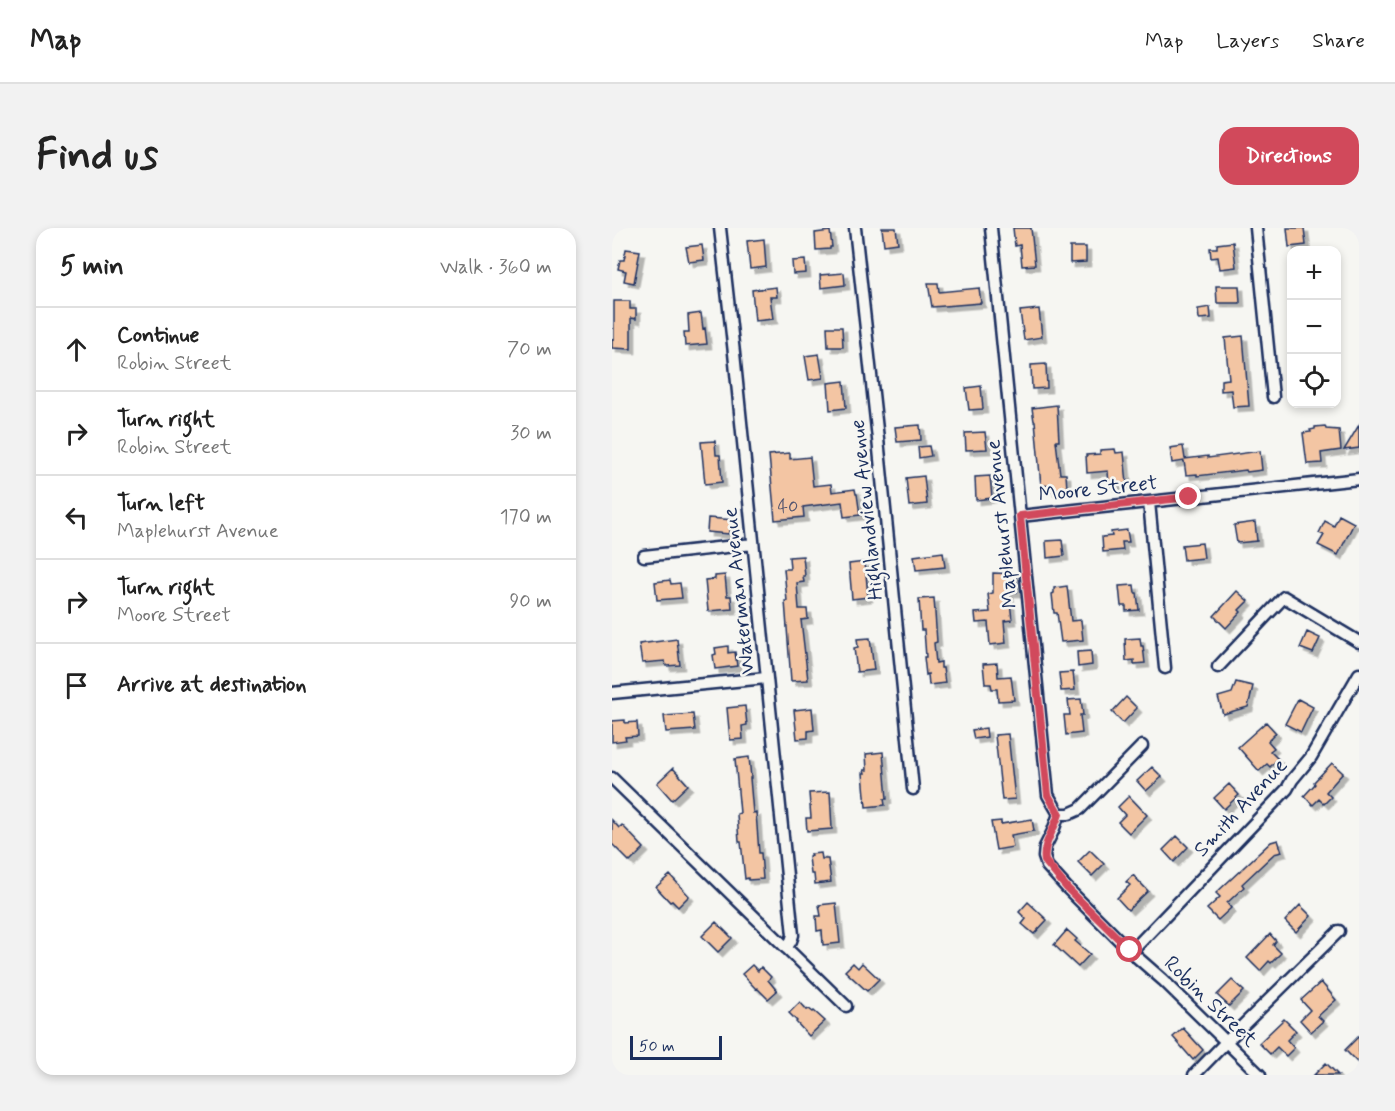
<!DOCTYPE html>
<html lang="en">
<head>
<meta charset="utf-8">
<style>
	:root { --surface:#fff; --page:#f2f2f2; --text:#222; --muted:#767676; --line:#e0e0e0; --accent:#d1495b }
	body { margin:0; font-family:Mynerve,sans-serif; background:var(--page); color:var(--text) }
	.controls { position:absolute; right:18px; top:18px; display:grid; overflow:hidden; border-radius:12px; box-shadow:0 3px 9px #0003 }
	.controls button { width:54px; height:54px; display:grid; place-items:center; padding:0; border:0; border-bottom:2px solid var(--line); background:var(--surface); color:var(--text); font:30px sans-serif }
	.scale { position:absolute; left:18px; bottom:15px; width:92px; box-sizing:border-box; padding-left:6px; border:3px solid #1b2f5e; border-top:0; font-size:16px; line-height:21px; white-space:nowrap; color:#1b2f5e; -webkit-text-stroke:4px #f6f6f2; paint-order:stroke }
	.stop { position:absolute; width:18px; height:18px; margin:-14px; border:4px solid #d1495b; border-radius:50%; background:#fff }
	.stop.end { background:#d1495b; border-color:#fff; box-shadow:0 2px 6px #0008 }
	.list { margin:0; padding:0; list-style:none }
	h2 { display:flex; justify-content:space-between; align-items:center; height:78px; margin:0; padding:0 24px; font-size:26px }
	h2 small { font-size:20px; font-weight:400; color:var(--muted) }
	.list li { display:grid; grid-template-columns:39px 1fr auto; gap:18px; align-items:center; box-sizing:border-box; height:84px; padding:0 24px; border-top:2px solid var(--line) }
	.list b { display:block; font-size:22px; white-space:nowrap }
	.list p { margin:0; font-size:20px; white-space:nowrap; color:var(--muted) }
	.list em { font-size:20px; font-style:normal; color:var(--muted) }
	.icon { flex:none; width:33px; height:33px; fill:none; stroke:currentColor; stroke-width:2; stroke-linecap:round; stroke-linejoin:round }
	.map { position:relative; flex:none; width:747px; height:847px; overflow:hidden; border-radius:18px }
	header { display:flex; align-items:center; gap:36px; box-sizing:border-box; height:84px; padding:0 30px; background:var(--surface); border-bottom:2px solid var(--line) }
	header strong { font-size:28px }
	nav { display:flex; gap:33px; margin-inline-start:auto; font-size:21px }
	.intro { display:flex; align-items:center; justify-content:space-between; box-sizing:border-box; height:144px; padding:0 36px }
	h1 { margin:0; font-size:42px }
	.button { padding:15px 27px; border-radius:18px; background:var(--accent); color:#fff; font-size:21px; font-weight:700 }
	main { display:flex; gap:36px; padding:0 36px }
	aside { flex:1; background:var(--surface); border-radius:18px; box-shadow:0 3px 9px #0003 }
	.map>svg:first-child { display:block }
	.building { fill:#f3c5a3; stroke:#1b2f5e; stroke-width:1.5; filter:url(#shadow) }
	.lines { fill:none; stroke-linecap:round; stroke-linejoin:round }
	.minor-casing { stroke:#1b2f5e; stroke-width:15 }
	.minor { stroke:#f6f6f2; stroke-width:10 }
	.route { stroke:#d1495b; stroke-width:8 }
	.labels { text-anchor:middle; stroke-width:5; stroke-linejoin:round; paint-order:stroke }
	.number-label { font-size:18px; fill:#51546f }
	.street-label { font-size:21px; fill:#1b2f5e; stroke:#f6f6f2 }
</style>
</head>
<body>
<header>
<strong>Map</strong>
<nav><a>Map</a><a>Layers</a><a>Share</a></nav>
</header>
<div class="intro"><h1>Find us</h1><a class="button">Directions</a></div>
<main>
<aside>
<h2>5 min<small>Walk · 360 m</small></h2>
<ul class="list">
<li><svg class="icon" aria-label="ahead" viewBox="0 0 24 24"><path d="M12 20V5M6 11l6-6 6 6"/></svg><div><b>Continue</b><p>Robin Street</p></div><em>70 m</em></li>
<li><svg class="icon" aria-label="right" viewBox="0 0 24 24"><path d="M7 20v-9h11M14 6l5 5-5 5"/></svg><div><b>Turn right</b><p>Robin Street</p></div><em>30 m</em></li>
<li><svg class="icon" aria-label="left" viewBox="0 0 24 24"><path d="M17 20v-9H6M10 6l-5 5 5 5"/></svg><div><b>Turn left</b><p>Maplehurst Avenue</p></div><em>170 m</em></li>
<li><svg class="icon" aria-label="right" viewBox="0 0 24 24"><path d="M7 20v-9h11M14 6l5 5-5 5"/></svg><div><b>Turn right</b><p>Moore Street</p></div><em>90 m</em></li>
<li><svg class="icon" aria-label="arrive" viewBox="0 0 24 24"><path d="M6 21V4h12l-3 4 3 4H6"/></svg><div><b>Arrive at destination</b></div></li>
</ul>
</aside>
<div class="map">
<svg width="747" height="847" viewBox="0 0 747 847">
	<defs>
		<filter id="shadow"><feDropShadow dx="4.5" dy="4.5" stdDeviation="0" flood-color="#0004"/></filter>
	</defs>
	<rect width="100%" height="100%" fill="#f6f6f2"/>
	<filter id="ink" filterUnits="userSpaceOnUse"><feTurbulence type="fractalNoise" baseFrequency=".0167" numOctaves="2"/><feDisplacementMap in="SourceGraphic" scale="12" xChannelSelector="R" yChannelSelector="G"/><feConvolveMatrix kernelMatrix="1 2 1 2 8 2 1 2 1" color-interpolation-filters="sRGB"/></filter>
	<g filter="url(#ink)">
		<!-- building -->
		<path class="building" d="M270,0H284L286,15L272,17Z
			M401,0H419L423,37L410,38L408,17L403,18Z
			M675,0H692L694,17L677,19Z
			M218,3L220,19H218V21L204,22L203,5Z
			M152,11L154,39L138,41L135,13Z
			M621,14L624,39L608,41L606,29L599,30L598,20H605V16Z
			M90,17L92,32L77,34L74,19Z
			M458,19H474V34L458,35Z
			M14,21L28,23L22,55L12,53L14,43L6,41L8,32H12Z
			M193,32L194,45L181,46L180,33Z
			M232,45L233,57L209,60L208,47Z
			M316,55H326L327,64L367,60L369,75L320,79Z
			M604,58H627L628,75H605Z
			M164,59L165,69H158L161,91L143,93L140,62Z
			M2,73H18V81H24V91L19,90V121L0,120V111H2Z
			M598,79L599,90L587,91L586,81Z
			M427,81L430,109L412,112L408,83Z
			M89,85L91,101L93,100L95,116L73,118L72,104H77L76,87Z
			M215,99H230L231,119H216Z
			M631,108L637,178L621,179L619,162L609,163V152L617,151L613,110Z
			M207,126L211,150L197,152L193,128Z
			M434,136L435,160L420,161L419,137Z
			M232,153L234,180L218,182L216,155Z
			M369,158L371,181L357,182L354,160Z
			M445,177L447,213H444L448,246H454L455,261L437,263V257L429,258L423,193H422L420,180Z
			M308,197L309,212L285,214L283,199Z
			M747,197V220L732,222Z
			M713,198L714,201L727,202L729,222L709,225L710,235L695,236L691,205L699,204L698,202L703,201V199Z
			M373,204L375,221L354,222L353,205Z
			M103,213L104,227H108L110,254L93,256L89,214Z
			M317,218L319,228L307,230L306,219Z
			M571,218L573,231L596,228V230L648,223L650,242L635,244L634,242L585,248V246L574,247L572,233L560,235L558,220Z
			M503,221L504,225L512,224L515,256L497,258L496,243L475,245L474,227L488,226V222Z
			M178,225V231L198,229L201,258L219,256L220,264L243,261L244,266H245L248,287L232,289L230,274L191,279L192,289L163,292L157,227Z
			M312,248L315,276L297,278L294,250Z
			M378,248L380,270L364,272L363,249Z
			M727,287L742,295L726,327L706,317L712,307L707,305L713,293L722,298Z
			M96,290L123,292L122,303H117V306L95,304Z
			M643,294L645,313L625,315L622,297Z
			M515,302L517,314H510L511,322L491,324L490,309L500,308L499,304Z
			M450,312L452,328L435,330L434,313Z
			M590,315L592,330L572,332L570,317Z
			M331,324L333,339L304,342L302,328Z
			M191,328L193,348H191L192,354L185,355L187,381H195L196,391L189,392L196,452L179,453L173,373H175L172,341H178L177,329Z
			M253,334L256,369L240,371L237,336Z
			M381,345L404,346L405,364H397L400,392L392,393L394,415L378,417L376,394L364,395L363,385L378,384L376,366L381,365Z
			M113,347L115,368H119L120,381L96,383L93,352L103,351V348Z
			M58,352L59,356L68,355L70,370L45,372L43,354Z
			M522,357L523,365H525L527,382L514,383V378H509L507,358Z
			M455,358L459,393L469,392L471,412L449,414L445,385H442L440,366L442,365V360Z
			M625,363L636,373L627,382L629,384L614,400L602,388Z
			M322,370L325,414L322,415L324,435L329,434V440H331L333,455L317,457L316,446L314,447L312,429H314L312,402H309L307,371Z
			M695,404L708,410L701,425L688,420Z
			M258,410L262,442L245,444L242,420L246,419L245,411Z
			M528,410L529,418H531L533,435L522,436V432L514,433L513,411Z
			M65,411L68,437L54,438L53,433L30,435L27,416Z
			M116,418V425L123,424L125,438L103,441L101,427L104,426L103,420Z
			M479,423L480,437L466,439L465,424Z
			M385,435L386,449L399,448L402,472L386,473L385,461H380L379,456H373L371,436Z
			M461,444L463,462L449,463L447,445Z
			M624,454L641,458L636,479L611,486L606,469L620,465Z
			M514,469L525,480L511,495L500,484Z
			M469,471L471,487H468L470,505L454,507L452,487H458L456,472Z
			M686,471L701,479L689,504L673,496Z
			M133,478L135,497L130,498L131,511L118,512L115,480Z
			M200,480L202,502L196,503V510L185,511L182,482Z
			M81,486L83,502L54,504L52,488Z
			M13,492V495L25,494L26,508L13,509L14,512L0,514V493Z
			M654,494L664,505L656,513L662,520L658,523L666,531L658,539L655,536L647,543L626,519Z
			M374,500L375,509L362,511L360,502Z
			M396,506L403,571L390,572L383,507Z
			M271,524L275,571H272L273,577L254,579L251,545H253L252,542H255L254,526Z
			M137,529L139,550H138L141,585L144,584L147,625H149L151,651L136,652V650L133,651L129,614H127L125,586L128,585L123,531Z
			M720,535L731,545L714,564L719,569L712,576L707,571L701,577L692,568L703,556L702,554Z
			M540,539L550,549L534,563L525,553Z
			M61,540L76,557L60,572L45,555Z
			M617,556L627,567L612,581L602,570Z
			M218,564L220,601L195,603L194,590H199L197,565Z
			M517,568L535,587L517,605L506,594L513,587L506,579Z
			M420,591L422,603L399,607L401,619L384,622L379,594L389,593V596Z
			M0,592L7,600L10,597L32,620L18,634L0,616Z
			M565,608L576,619L562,634L551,622Z
			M666,612L670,624L662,626L630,656L632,659L615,675L619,680L606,692L595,681L608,669L604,665L659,614Z
			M478,622L492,636L480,648L466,634Z
			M209,625L210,631H216L219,654L203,656L202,646H199L197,629L200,628L199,626Z
			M58,647L77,668L66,679L60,673L58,674L44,659Z
			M521,647L536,663L516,682L505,670L518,657L514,654Z
			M416,674L435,692L422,706L410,696L414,691L407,684Z
			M224,675L228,715L211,717L210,702L205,703L204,688H209L207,677Z
			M688,677L699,688L684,704L673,693Z
			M104,694L120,710L106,724L90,708Z
			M455,702L465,711L463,713L478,726L466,739L442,717Z
			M658,706L664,713L661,717L669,725L659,735L657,733L648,743L635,730Z
			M241,735L246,740L250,735L267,751L255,763L233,743Z
			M140,737L146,743L149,739L159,749L156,752L165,763L156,771L145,760L144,761L130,746Z
			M620,752L632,763L617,778L605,767Z
			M709,754L724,772L706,788L711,793L699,804L688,792L698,782L689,772Z
			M188,774L195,782L197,781L201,784L202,783L213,793L197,808L184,794L185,793L177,785Z
			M672,791L684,803L675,812L682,820L674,828L665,819L658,826L647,815Z
			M571,800L591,822L581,832L561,809Z
			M747,808V836L733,822Z
			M714,835L726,847H702Z"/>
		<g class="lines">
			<!-- minor casing -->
			<g class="minor-casing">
				<path id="minor" d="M108,0L122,125L181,707L179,713L174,720
					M243,0L266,211L301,561
					M379,0L436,567L447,586
					M644,0L661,169
					M537,274L553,440
					M408,288L747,251
					M32,328L141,316
					M606,439L672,369L747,414
					M0,465L154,450
					M0,550L234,778
					M447,586L441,603L433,619L432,629L435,638L455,660L519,724L551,752L648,847
					M447,586H457L468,581L530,518
					M519,724L675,561L680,552L699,529L747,446
					M582,847L614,814L727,703"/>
			</g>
			<!-- minor -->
			<use href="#minor" class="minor"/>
		</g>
	</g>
	<g class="lines" filter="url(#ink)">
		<!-- route -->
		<path class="route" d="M518,722L455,660L433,633C430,617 442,602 447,586L436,567L408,288L577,269"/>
	</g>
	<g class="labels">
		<!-- number labels -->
		<g class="number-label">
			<text x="176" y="284">40</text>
		</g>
		<!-- street labels -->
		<g class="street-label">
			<text transform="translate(486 260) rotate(-6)" y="7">Moore Street</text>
			<text transform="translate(254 282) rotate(-96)" y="7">Highlandview Avenue</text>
			<text transform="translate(389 296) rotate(-96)" y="7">Maplehurst Avenue</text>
			<text transform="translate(126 363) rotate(-96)" y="7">Waterman Avenue</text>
			<text transform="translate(628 579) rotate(-47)" y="7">Smith Avenue</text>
			<text transform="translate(599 773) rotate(44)" y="7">Robin Street</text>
		</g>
	</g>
</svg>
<div class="controls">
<button>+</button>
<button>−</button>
<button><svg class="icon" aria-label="locate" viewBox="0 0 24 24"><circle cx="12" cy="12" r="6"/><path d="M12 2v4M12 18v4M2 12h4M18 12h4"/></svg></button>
</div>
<div class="scale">50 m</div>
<div class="stop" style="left:518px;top:722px"></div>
<div class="stop end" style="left:577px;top:269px"></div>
</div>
</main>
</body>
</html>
